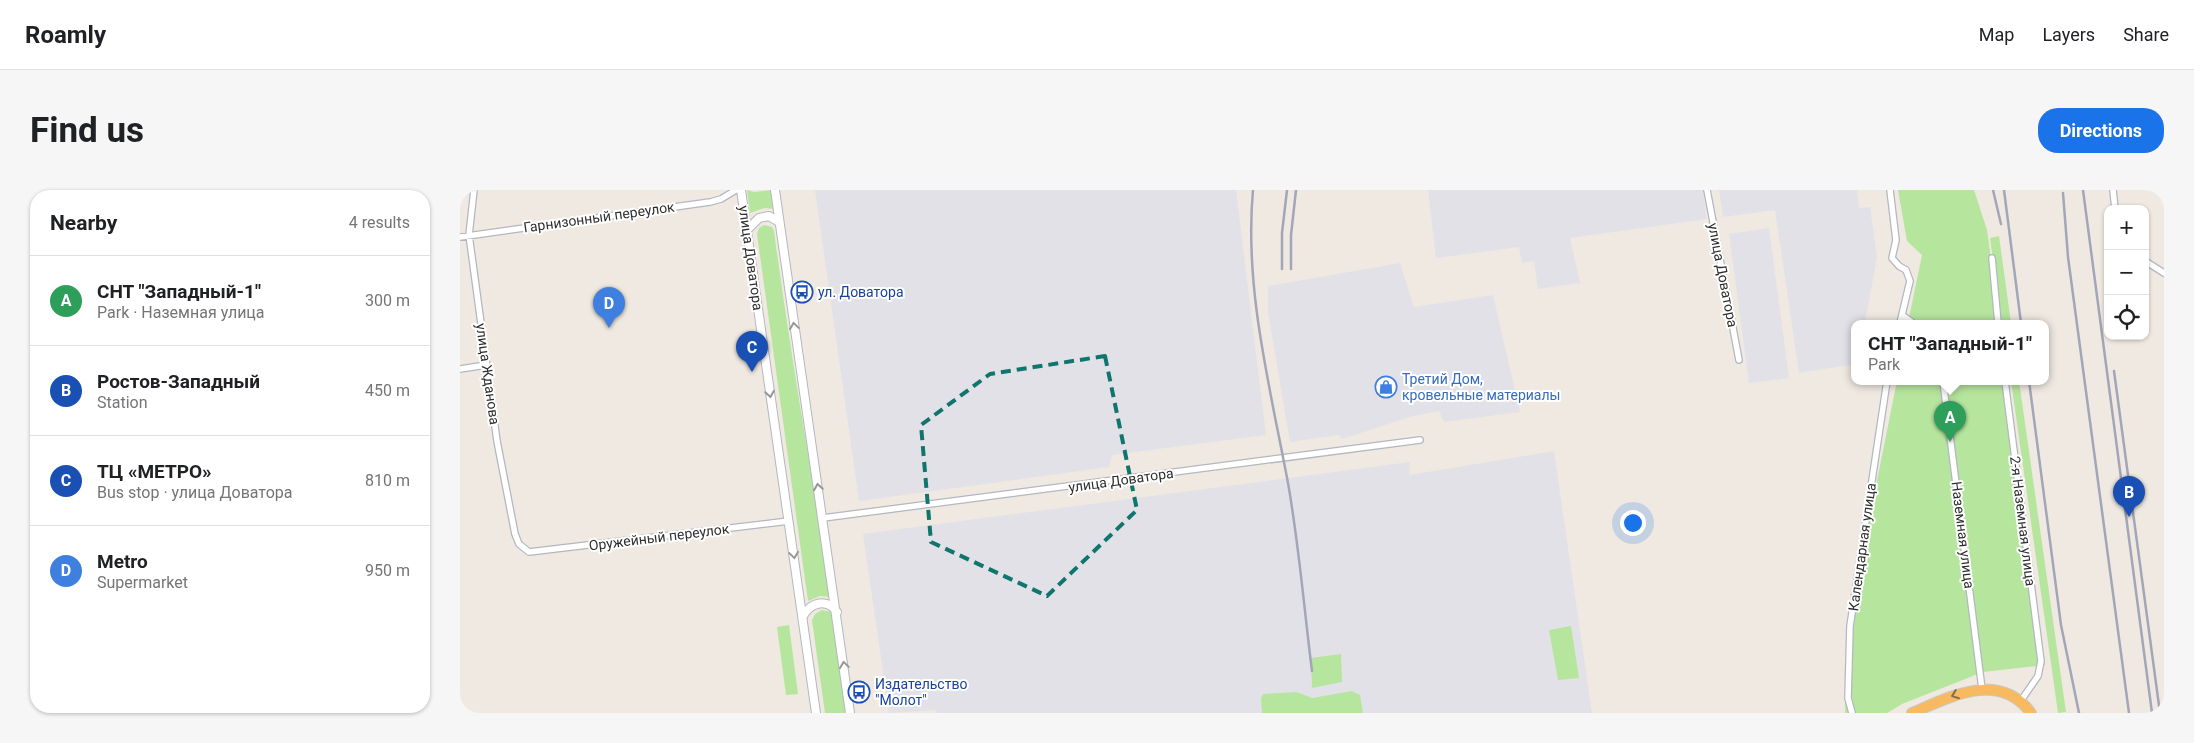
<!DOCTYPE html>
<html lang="en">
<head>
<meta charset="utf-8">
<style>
	:root { --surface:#fff; --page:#f6f6f6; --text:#202124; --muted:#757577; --line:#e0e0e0; --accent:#1a73e8 }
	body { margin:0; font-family:Roboto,sans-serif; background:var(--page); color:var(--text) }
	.controls { position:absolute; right:15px; top:15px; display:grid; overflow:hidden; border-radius:10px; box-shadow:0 1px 4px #0004 }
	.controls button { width:45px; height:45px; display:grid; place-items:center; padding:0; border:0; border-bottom:1px solid var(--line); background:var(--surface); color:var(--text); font:25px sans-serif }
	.you { position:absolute; left:1172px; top:332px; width:18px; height:18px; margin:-12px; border:4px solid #fff; border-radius:50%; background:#1a73e8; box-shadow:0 0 0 8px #1a73e833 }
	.badge { display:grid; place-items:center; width:32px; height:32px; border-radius:50%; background:var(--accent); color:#fff; font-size:16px; font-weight:700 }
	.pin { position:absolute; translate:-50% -41px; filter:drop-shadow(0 1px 2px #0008) }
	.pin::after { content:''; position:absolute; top:26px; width:18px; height:15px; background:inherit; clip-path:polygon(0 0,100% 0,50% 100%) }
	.popup { position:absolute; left:1391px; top:130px; width:198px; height:65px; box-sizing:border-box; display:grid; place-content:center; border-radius:10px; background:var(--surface); filter:drop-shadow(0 1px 4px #0005); font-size:16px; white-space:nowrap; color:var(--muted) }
	.popup b { font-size:19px; color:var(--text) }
	.popup::after { content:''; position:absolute; left:50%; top:100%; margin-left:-10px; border:10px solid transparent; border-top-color:var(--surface) }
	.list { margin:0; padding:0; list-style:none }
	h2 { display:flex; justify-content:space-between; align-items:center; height:65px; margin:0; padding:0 20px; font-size:21px }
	h2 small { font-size:16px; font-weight:400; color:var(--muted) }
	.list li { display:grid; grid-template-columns:32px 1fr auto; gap:15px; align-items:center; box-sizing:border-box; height:90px; padding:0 20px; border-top:1px solid var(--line) }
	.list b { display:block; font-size:19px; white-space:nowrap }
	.list p { margin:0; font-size:16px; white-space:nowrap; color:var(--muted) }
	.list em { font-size:16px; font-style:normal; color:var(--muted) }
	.icon { flex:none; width:28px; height:28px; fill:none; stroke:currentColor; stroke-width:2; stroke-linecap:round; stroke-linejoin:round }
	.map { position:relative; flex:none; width:1704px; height:523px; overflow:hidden; border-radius:20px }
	header { display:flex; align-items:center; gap:30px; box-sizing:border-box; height:70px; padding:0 25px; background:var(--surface); border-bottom:1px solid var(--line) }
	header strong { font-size:24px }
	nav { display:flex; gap:28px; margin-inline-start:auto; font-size:18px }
	.intro { display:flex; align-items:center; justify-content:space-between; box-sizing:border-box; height:120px; padding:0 30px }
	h1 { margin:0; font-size:35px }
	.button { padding:12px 22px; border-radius:20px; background:var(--accent); color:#fff; font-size:18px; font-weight:700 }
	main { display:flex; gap:30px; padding:0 30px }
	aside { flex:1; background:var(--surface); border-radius:20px; box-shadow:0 1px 4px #0004 }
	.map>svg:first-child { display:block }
	.industrial { fill:#e3e1e8 }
	.green { fill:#b6e59e }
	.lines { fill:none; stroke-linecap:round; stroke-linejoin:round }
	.minor-casing { stroke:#b4b7c1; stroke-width:8 }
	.tertiary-casing { stroke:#b4b7c1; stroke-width:10 }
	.trunk-casing { stroke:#c9c9c9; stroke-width:12 }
	.minor { stroke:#fff; stroke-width:5.5 }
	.tertiary { stroke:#fff; stroke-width:8 }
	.trunk { stroke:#f8ba60; stroke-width:10 }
	.rail { stroke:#a3a6b8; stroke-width:2.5 }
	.oneway { stroke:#969696 }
	.oneway2 { stroke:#896d44 }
	.marked { fill:none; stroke:#0f766e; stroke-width:4; stroke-dasharray:10 6; stroke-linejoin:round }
	.labels { text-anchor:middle; stroke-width:4; stroke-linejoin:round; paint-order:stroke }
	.street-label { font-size:14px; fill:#2e2e2e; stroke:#fff }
	.transit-label { font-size:14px; fill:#164399; stroke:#fff; text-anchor:start }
	.shop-label { font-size:14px; fill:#366cbe; stroke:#fff; text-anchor:start }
</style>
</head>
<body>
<header>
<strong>Roamly</strong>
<nav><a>Map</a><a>Layers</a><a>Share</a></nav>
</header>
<div class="intro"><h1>Find us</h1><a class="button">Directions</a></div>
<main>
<aside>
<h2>Nearby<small>4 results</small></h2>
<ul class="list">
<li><span class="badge" style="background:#2e9e5b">A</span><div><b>СНТ &quot;Западный-1&quot;</b><p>Park · Наземная улица</p></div><em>300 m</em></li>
<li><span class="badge" style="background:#1a4fb4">B</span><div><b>Ростов-Западный</b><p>Station</p></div><em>450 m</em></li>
<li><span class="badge" style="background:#1a4fb4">C</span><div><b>ТЦ «МЕТРО»</b><p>Bus stop · улица Доватора</p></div><em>810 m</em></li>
<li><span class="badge" style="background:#3f7fe0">D</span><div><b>Metro</b><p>Supermarket</p></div><em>950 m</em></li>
</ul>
</aside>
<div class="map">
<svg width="1704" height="523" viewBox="0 0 1704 523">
	<rect width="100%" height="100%" fill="#efe9e1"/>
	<!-- industrial -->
	<path class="industrial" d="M355,0H776L806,245L652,265L649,277L399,311Z
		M968,0H1243L1247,29L1110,48L1120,93L1078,99L1074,71L1062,73L1059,57L976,68Z
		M1259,0H1397L1399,18L1410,17L1417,67L1405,133H1395V174L1339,183L1315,20L1263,27Z
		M1309,38L1329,188L1289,193L1269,44Z
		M940,73L954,117L1033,105L1060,222L984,232L979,221L953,226L882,249L879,245L830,252L808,122V96Z
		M1094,261L1132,523H477L476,520L429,523L403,344L950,272L949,285Z"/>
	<!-- green -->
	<path class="green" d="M287,0L294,2L312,0L314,19L305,18L290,23Z
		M1438,0H1514L1527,40L1540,133H1448L1462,65L1447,51Z
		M304,35L312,37L314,41C330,163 352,285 371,407L360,406L348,411L297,44L299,38Z
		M1539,46L1551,133H1542L1530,48Z
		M1437,191H1548L1585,475L1523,482L1442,514L1427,523H1385L1387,440Z
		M1551,191H1559L1606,522L1598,523Z
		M362,420L371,422L373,427L386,523H365L352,430L355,424Z
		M329,435L338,504L326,505L317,437Z
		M1111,436L1119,488L1098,490L1089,440Z
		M881,464L882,492L852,498L851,468Z
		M892,501L900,505L903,523H802L801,508L803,504L837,502L852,508Z"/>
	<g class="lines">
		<!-- minor casing -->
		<g class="minor-casing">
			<path id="minor" d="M14,0L9,45L37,251L55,344L59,354L69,362L329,331
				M1247,0L1279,170
				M1430,0L1436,50L1432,68L1439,76L1446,80L1450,91L1440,133
				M1653,0L1655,19
				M0,47L250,12L261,9L276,0
				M1532,68L1538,133
				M1685,71L1704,83
				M1442,125L1453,133
				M0,179L26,175
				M1483,191L1522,499
				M1545,191L1581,471L1578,486L1560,512
				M363,328L960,250
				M1392,523L1388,508L1390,436L1427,191"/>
		</g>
		<!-- tertiary casing -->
		<g class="tertiary-casing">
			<path id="tertiary" d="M281,0L356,523
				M315,0L390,523
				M287,40L299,28L309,26L319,32
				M343,426C351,412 367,408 377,422"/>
		</g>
		<!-- trunk casing -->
		<g class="trunk-casing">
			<path id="trunk" d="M1452,523C1490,507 1539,480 1571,523"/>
		</g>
		<!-- minor -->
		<use href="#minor" class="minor"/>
		<!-- tertiary -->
		<use href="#tertiary" class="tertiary"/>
		<!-- trunk -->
		<use href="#trunk" class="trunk"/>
		<!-- rail -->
		<path class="rail" d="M793,0C784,98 810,197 828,293C839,355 844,418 852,481
			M1533,0L1541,34
			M1544,0L1561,133
			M1623,0L1692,523
			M1603,3L1608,67L1669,523
			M822,79V43L827,0
			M831,79V45L836,0
			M1654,181L1700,523
			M1569,191L1601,435L1619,523"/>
	</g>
	<!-- one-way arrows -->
	<defs><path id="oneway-chevron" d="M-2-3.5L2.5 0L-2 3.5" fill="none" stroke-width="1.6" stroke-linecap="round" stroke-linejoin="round" transform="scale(1.25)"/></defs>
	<g class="oneway">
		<use href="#oneway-chevron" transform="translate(334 136) rotate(-98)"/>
		<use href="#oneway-chevron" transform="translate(310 204) rotate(81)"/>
		<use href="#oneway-chevron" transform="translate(358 297) rotate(-99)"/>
		<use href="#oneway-chevron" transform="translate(334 365) rotate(82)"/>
		<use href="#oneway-chevron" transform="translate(384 475) rotate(-98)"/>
	</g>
	<use class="oneway2" href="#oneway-chevron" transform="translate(1495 505) rotate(159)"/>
	<!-- marked area -->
	<path class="marked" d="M645,166L677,320L587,406L471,352L461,235L530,184Z"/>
	<!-- icons -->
	<defs>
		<g id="bus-ring" transform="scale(1.125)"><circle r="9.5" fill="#fff" stroke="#1a4fb4" stroke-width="1.5"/><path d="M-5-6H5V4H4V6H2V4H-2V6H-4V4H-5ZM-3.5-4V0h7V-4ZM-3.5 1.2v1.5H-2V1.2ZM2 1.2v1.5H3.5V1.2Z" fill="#1a4fb4"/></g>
		<g id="shop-ring" transform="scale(1.125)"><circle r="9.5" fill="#fff" stroke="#3f7fe0" stroke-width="1.5"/><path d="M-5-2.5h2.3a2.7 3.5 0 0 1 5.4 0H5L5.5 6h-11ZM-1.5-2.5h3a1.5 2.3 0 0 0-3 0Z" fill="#3f7fe0"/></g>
	</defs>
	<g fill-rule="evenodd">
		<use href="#bus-ring" x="342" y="102"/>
		<use href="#shop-ring" x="926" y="197"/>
		<use href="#bus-ring" x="399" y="502"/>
	</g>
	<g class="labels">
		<!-- street labels -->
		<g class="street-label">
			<text transform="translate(139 27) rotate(-8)" y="5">Гарнизонный переулок</text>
			<text transform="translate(291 68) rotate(82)" y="5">улица Доватора</text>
			<text transform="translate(1263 85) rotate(79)" y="5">улица Доватора</text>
			<text transform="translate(28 184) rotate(82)" y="5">улица Жданова</text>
			<text transform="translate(661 290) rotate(-8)" y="5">улица Доватора</text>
			<text transform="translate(1563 331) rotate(83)" y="5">2-я Наземная улица</text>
			<text transform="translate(1503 345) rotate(83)" y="5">Наземная улица</text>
			<text transform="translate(199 347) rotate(-7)" y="5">Оружейный переулок</text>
			<text transform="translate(1402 357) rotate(-82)" y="5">Календарная улица</text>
		</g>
		<!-- transit labels -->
		<g class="transit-label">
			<text x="358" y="107">ул. Доватора</text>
			<text x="415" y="499">Издательство<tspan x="415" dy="16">"Молот"</tspan></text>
		</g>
		<!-- shop labels -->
		<g class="shop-label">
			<text x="942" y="194">Третий Дом,<tspan x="942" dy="16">кровельные материалы</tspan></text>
		</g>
	</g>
</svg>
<div class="controls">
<button>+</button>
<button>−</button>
<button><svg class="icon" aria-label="locate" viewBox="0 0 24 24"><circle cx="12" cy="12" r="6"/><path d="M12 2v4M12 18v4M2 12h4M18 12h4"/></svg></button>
</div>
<div class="you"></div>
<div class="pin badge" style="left:1490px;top:252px;background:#2e9e5b">A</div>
<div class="popup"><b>СНТ &quot;Западный-1&quot;</b>Park</div>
<div class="pin badge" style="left:1669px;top:327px;background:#1a4fb4">B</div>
<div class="pin badge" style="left:292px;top:182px;background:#1a4fb4">C</div>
<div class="pin badge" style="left:149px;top:138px;background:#3f7fe0">D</div>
</div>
</main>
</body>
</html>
